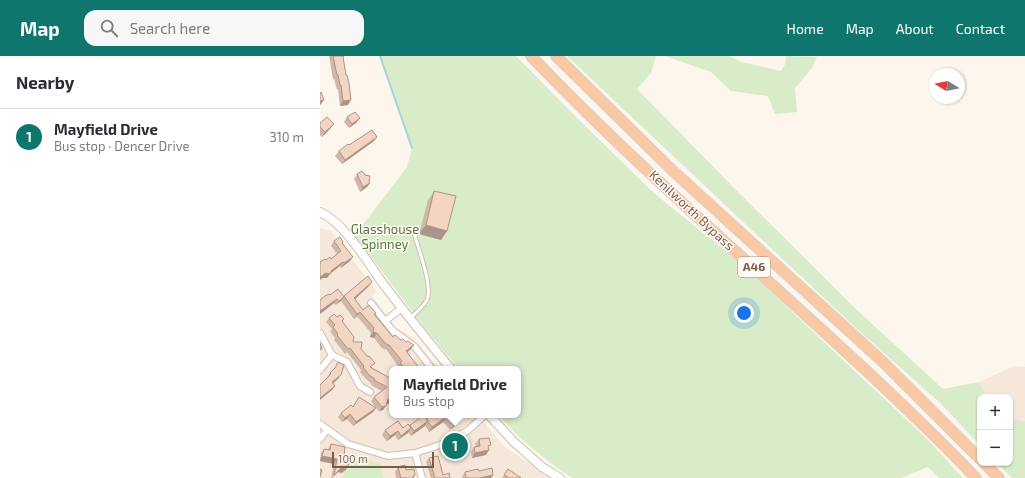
<!DOCTYPE html>
<html lang="en">
<head>
<meta charset="utf-8">
<style>
	:root { --surface:#fff; --page:#f7f7f7; --text:#2b2b33; --muted:#7c7c81; --line:#e1e1e2; --accent:#0f766e }
	body { margin:0; font-family:"Exo 2",sans-serif; background:var(--page); color:var(--text) }
	.controls { position:absolute; right:12px; bottom:12px; display:grid; overflow:hidden; border-radius:8px; box-shadow:0 1px 3px #0004 }
	.controls button { width:36px; height:36px; display:grid; place-items:center; padding:0; border:0; border-bottom:1px solid var(--line); background:var(--surface); color:var(--text); font:20px sans-serif }
	.compass { position:absolute; left:609px; top:12px; width:36px; height:36px; border-radius:50%; background:var(--surface); box-shadow:0 1px 3px #0004; rotate:280deg }
	.scale { position:absolute; left:12px; bottom:10px; width:102px; box-sizing:border-box; padding-left:4px; border:2px solid #7a5c4d; border-top:0; font-size:11px; line-height:14px; white-space:nowrap; color:#7a5c4d; -webkit-text-stroke:3px #fffaf3; paint-order:stroke }
	.you { position:absolute; left:424px; top:257px; width:14px; height:14px; margin:-10px; border:3px solid #fff; border-radius:50%; background:#1a73e8; box-shadow:0 0 0 6px #1a73e833 }
	.badge { display:grid; place-items:center; width:26px; height:26px; border-radius:50%; background:var(--accent); color:#fff; font-size:13px; font-weight:700 }
	.pin { position:absolute; translate:-50% -50%; border:2px solid #fff; box-shadow:0 1px 4px #0006 }
	.popup { position:absolute; left:69px; top:310px; width:132px; height:52px; box-sizing:border-box; display:grid; place-content:center; border-radius:8px; background:var(--surface); filter:drop-shadow(0 1px 3px #0005); font-size:13px; white-space:nowrap; color:var(--muted) }
	.popup b { font-size:15px; color:var(--text) }
	.popup::after { content:''; position:absolute; left:50%; top:100%; margin-left:-8px; border:8px solid transparent; border-top-color:var(--surface) }
	.list { margin:0; padding:0; list-style:none }
	h2 { display:flex; justify-content:space-between; align-items:center; height:52px; margin:0; padding:0 16px; font-size:17px }
	h2 small { font-size:13px; font-weight:400; color:var(--muted) }
	.list li { display:grid; grid-template-columns:26px 1fr auto; gap:12px; align-items:center; box-sizing:border-box; height:56px; padding:0 16px; border-top:1px solid var(--line) }
	.list b { display:block; font-size:15px; white-space:nowrap }
	.list p { margin:0; font-size:13px; white-space:nowrap; color:var(--muted) }
	.list em { font-size:13px; font-style:normal; color:var(--muted) }
	.icon { flex:none; width:22px; height:22px; fill:none; stroke:currentColor; stroke-width:2; stroke-linecap:round; stroke-linejoin:round }
	.map { position:relative; flex:none; width:705px; height:422px; overflow:hidden }
	header { display:flex; align-items:center; gap:24px; box-sizing:border-box; height:56px; padding:0 20px; background:var(--accent); color:#fff }
	header strong { font-size:19px }
	nav { display:flex; gap:22px; margin-inline-start:auto; font-size:14px }
	.search { width:280px; height:36px; background:var(--page); display:flex; align-items:center; gap:10px; box-sizing:border-box; padding:0 14px; border-radius:12px; color:var(--muted); font-size:15px }
	main { display:flex }
	aside { flex:1; background:var(--surface) }
	.map>svg:first-child { display:block }
	.residential { fill:#f5e8da }
	.green { fill:#d8ecc9 }
	.lines { fill:none; stroke-linecap:round; stroke-linejoin:round }
	.stream { stroke:#a5d3da; stroke-width:2 }
	.service-casing { stroke:#d1beb0; stroke-width:5 }
	.minor-casing { stroke:#d1beb0; stroke-width:8 }
	.tertiary-casing { stroke:#d1beb0; stroke-width:10 }
	.trunk-casing { stroke:#dad1cd; stroke-width:12 }
	.service { stroke:#fff; stroke-width:3 }
	.minor { stroke:#fff; stroke-width:6 }
	.tertiary { stroke:#fff; stroke-width:8 }
	.trunk { stroke:#f9c8a4; stroke-width:10 }
	.wall { fill:#d1b7a8 }
	.shaded-wall { fill:#aa9588 }
	.building { fill:#f3d5c3; stroke:#aa9588 }
	.labels { text-anchor:middle; stroke-width:3; stroke-linejoin:round; paint-order:stroke }
	.shield { fill:#fffaf3; stroke:#a28b7f; stroke-width:1 }
	.shield-label { font-size:12px; font-weight:bold; fill:#7a5c4d }
	.street-label { font-size:13px; fill:#7a5c4d; stroke:#fffaf3 }
	.park-label { font-size:13px; fill:#537a41; stroke:#fffaf3 }
</style>
</head>
<body>
<header>
<strong>Map</strong>
<div class="search"><svg class="icon" aria-label="search" viewBox="0 0 24 24"><circle cx="10" cy="10" r="6"/><path d="M15 15l6 6"/></svg>Search here</div>
<nav><a>Home</a><a>Map</a><a>About</a><a>Contact</a></nav>
</header>
<main>
<aside>
<h2>Nearby<small></small></h2>
<ul class="list">
<li><span class="badge">1</span><div><b>Mayfield Drive</b><p>Bus stop · Dencer Drive</p></div><em>310 m</em></li>
</ul>
</aside>
<div class="map">
<svg width="705" height="422" viewBox="0 0 705 422">
	<rect width="100%" height="100%" fill="#fdf6ec"/>
	<!-- residential -->
	<path class="residential" d="M0,172L11,175L57,236L52,240L75,271L92,281L119,313H72V359H157L185,391L231,422H0Z
		M694,310L705,311V365L690,363V341H667L659,326Z"/>
	<!-- green -->
	<path class="green" d="M60,0H196L256,61L335,138L418,205L609,385L643,422H619L608,411L581,422H252C225,404 200,384 178,359H198V313H139L103,270L35,179L87,111L92,92Z
		M247,0H336L331,17L317,33L415,133L538,255L623,333L659,326L667,341H660V389L619,346L537,273Z
		M345,0H409L422,6L461,15L465,8L466,0L497,1L492,12L475,32L477,56L455,58L448,40L411,35L391,16Z
		M690,363L705,365V422H692L677,407H690Z
		M28,399L61,408L64,422H23Z"/>
	<g class="lines">
		<!-- stream -->
		<path class="stream" d="M60,0L92,92"/>
		<!-- service casing -->
		<g class="service-casing">
			<path id="service" d="M90,262C96,257 103,251 107,244C113,230 98,192 94,177"/>
		</g>
		<!-- minor casing -->
		<g class="minor-casing">
			<path id="minor" d="M51,247L65,265
				M82,252L65,265L73,275L95,291L112,313
				M0,277L12,299L0,314
				M12,299L27,306L40,330L50,336
				M0,368L28,388L68,400L95,397L120,389L147,375L165,359
				M0,383L7,374
				M95,397L102,422"/>
		</g>
		<!-- tertiary casing -->
		<g class="tertiary-casing">
			<path id="tertiary" d="M0,156C25,167 48,207 64,229C86,258 108,285 131,313
				M169,359L194,386L222,411L240,422"/>
		</g>
		<!-- trunk casing -->
		<g class="trunk-casing">
			<path id="trunk" d="M211,0C352,148 514,275 656,422
				M236,0L353,115L563,306L660,403
				M664,407L679,422"/>
		</g>
		<!-- service -->
		<use href="#service" class="service"/>
		<!-- minor -->
		<use href="#minor" class="minor"/>
		<!-- tertiary -->
		<use href="#tertiary" class="tertiary"/>
		<!-- trunk -->
		<use href="#trunk" class="trunk"/>
	</g>
	<!-- wall -->
	<path class="wall" d="M9,0H24L23,2L28,49L20,50L18,33L17,34L14,23H13Z
		M27,61L40,62L36,67L29,72L24,66Z
		M0,67L10,73L2,81L0,79Z
		M54,85L22,108L15,100L19,95L29,89Z
		M37,118L50,127L47,131L40,136L34,123Z
		M114,135L127,175L121,184L99,178L108,144Z
		M14,185L23,186V187L30,205L21,212L20,210L10,217L7,222H3L6,204L11,203L17,198L11,190Z
		M52,226L49,230L35,243L43,254L55,258L73,281L94,289L91,293L87,297L100,313H79L77,311L78,310L66,293L65,294L61,291L54,282L50,281L51,277L37,260L34,263L21,245L15,249L14,247L0,258V244L10,239L24,240Z
		M17,261L24,263L22,265L33,286L41,293L51,311L68,321L67,348L63,354L59,355L56,352L53,356L33,370L27,363L22,366L18,361L21,357L33,351L39,341L56,352L51,345L54,341L62,335L51,329L52,328L46,323L40,316L41,314L27,296L25,298L14,284L15,282L10,275L12,273L6,266L9,262Z
		M18,306V323L13,327L15,330L12,334L7,321L10,317L14,314Z
		M111,359L136,362L135,370L130,374L123,366L109,376L105,369L91,380L88,376L78,384L75,379L67,385L62,379L65,374L83,372L90,370L106,363Z
		M159,383L169,392V394L166,399L152,402L151,396L154,391H156L155,388Z
		M11,388L24,401L28,410L25,415H24L22,417L18,416L12,422H11L14,408L0,405L1,397L4,393H8Z
		M109,402L123,419L130,422H111L106,406Z
		M78,411L86,414L95,419L93,422H76L75,416Z
		M188,413L201,422H182Z
		M159,415L173,419L171,422H142V421L145,416Z"/>
	<!-- shaded-wall -->
	<path class="shaded-wall" d="M4,44L1,48L0,49V45Z
		M31,44L28,49L20,50L23,45Z
		M40,62L36,67L29,72L32,68Z
		M14,68L10,73L2,81L5,76Z
		M57,81L54,85L22,108L25,104Z
		M50,127L47,131L40,136L43,131Z
		M106,169L127,175L121,184L99,178Z
		M33,201L30,205L21,212L24,207Z
		M23,206L20,210L10,218L7,222H3L0,224V221Z
		M52,226L49,230L31,247L34,242Z
		M24,241L21,245L15,249L19,245Z
		M17,243L14,247L0,258V255Z
		M40,256L37,260L34,263L37,258Z
		M53,276L57,277L54,282L50,281Z
		M94,289L91,293L82,300L86,295Z
		M21,319L18,323L9,331L12,326Z
		M15,330L12,334L0,344V342Z
		M68,343L72,344V348H65Z
		M66,350L63,354L59,355L62,351Z
		M56,352L53,356L33,370L36,366Z
		M30,358L27,363L22,366L25,362Z
		M126,361L123,366L109,376L112,371Z
		M108,365L105,370L91,380L94,375Z
		M138,366L135,370L130,374L134,369Z
		M91,372L88,377L78,384L81,380Z
		M78,375L75,379L67,385L70,380Z
		M169,394L166,399L152,402L155,397Z
		M2,400L17,403L14,408L0,405V404Z
		M26,410H28L25,415H24L22,417L18,416L12,422L21,412Z
		M173,419L171,422H159Z"/>
	<!-- building -->
	<path class="building" d="M13,0H24L23,1L26,19H27L29,27L31,44L23,45L21,29H20L18,19H17Z
		M1,36L4,44L0,45V37Z
		M35,56L40,62L32,68L27,61Z
		M7,61L14,68L5,76L0,71V67Z
		M52,74L57,81L25,104L19,95L28,88L29,89Z
		M42,115L45,119L50,120L49,125L50,127L43,131L37,118Z
		M114,135L136,140L127,175L106,169Z
		M20,181L23,186L22,187L33,201L24,207L23,206L11,215L10,218L6,217L0,221V206L5,203L6,204L10,201L11,203L21,195L14,185Z
		M48,220L52,226L34,242L43,254L49,249L56,257L54,258L73,281L75,279L81,284L83,283L86,286L88,285L94,289L86,295L100,313H86L80,307L82,305L69,289H68L64,286L57,277L53,276L54,272L40,256L37,258L24,240Z
		M18,233L24,241L19,245L17,243L0,255V244L5,240L9,238L10,239Z
		M14,258L17,261L20,259L24,263L22,265L34,281L33,286H42L41,293L48,301L49,300L55,307L50,311L68,321L72,326V344L68,343L66,350L62,351L54,341L67,331L54,324L55,323L49,319L43,311L44,310L30,292L28,293L17,279L18,278L13,271L15,269L9,262Z
		M0,287L2,293L0,294Z
		M18,306L24,309L21,319L12,326L15,330L0,342V329L11,318L10,317L15,312Z
		M39,341L56,352L36,366L30,358L25,362L21,357L31,349L33,351Z
		M104,359L108,365L94,375L90,369Z
		M111,359H137V360L135,362L138,366L134,369L126,361L112,371L106,363Z
		M78,365L83,372L88,368L91,372L81,380L78,375L70,380L65,374Z
		M169,382L171,389L168,390L169,394L155,397L154,391L160,390L159,383Z
		M11,388L25,391L24,401L30,402L28,410H26L25,413L21,412L14,419L17,403L2,400L4,393L10,394Z
		M118,400L123,419L129,417L130,422H115L109,402Z
		M85,409L86,414L94,413L95,419L93,420V422H81L78,411Z
		M172,412L173,419L159,422H146L145,416L158,413L159,415Z
		M0,413L2,414L0,421Z
		M188,413L201,422H189L184,419Z"/>
	<g class="labels">
		<!-- shield labels -->
		<rect class="shield" x="418" y="201" width="32" height="20" rx="3"/>
		<g class="shield-label">
			<text x="434" y="215">A46</text>
		</g>
		<!-- street labels -->
		<g class="street-label">
			<text transform="translate(372 154) rotate(43)" y="5">Kenilworth Bypass</text>
		</g>
		<!-- park labels -->
		<g class="park-label">
			<text x="65" y="178">Glasshouse<tspan x="65" dy="15">Spinney</tspan></text>
		</g>
	</g>
</svg>
<div class="controls">
<button>+</button>
<button>−</button>
</div>
<svg class="compass" viewBox="-18 -18 36 36"><path d="M0-13l5 13h-10z" fill="#e53935"/><path d="M0 13l5-13h-10z" fill="#7c7c81"/></svg>
<div class="scale">100 m</div>
<div class="you"></div>
<div class="pin badge" style="left:135px;top:390px">1</div>
<div class="popup"><b>Mayfield Drive</b>Bus stop</div>
</div>
</main>
</body>
</html>
